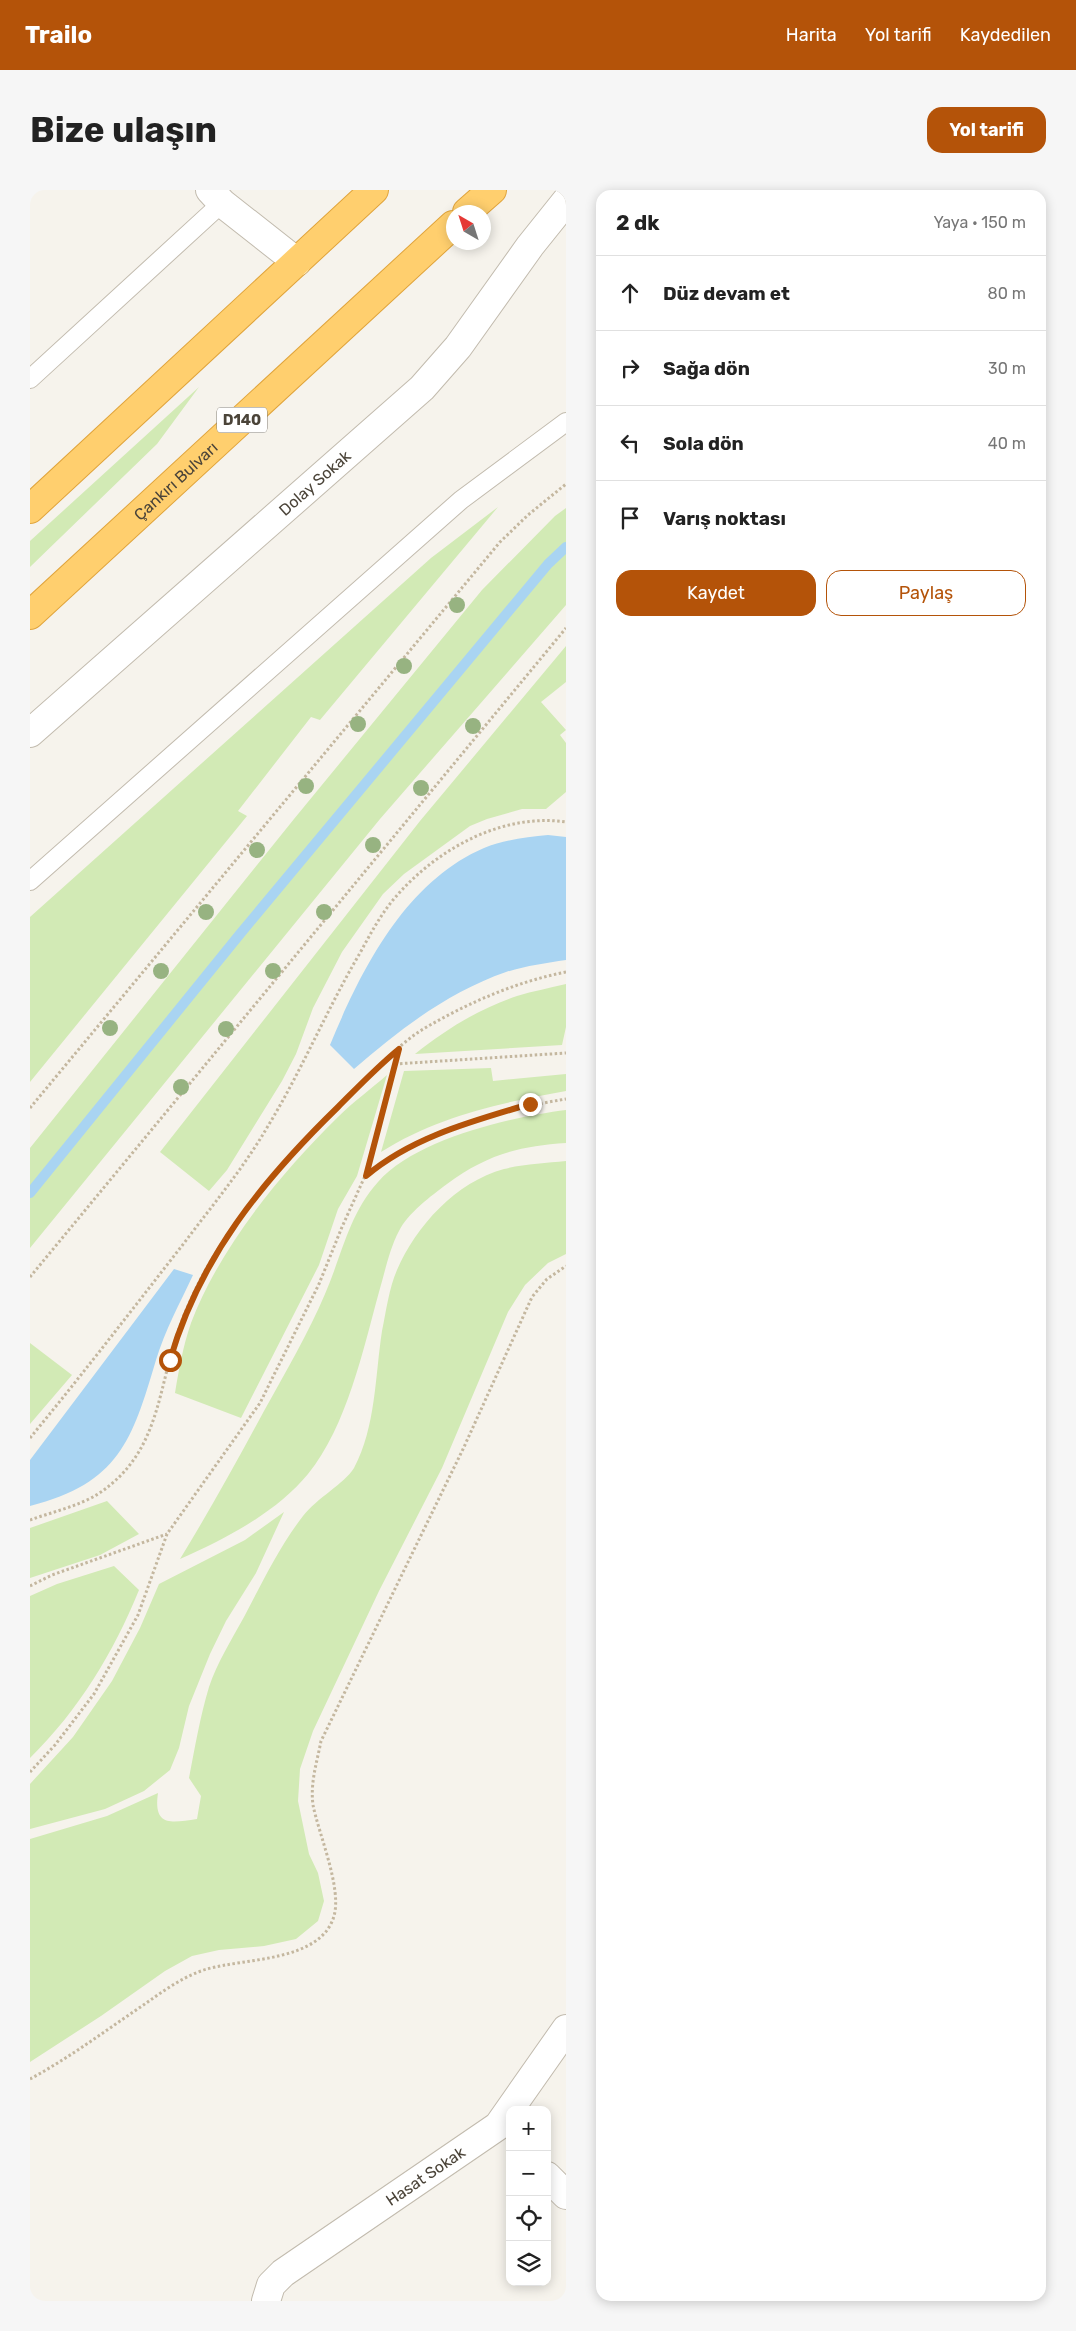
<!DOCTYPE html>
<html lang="tr">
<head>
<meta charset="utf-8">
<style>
	:root { --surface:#fff; --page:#f6f6f6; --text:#222; --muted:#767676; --line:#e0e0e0; --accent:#b45309 }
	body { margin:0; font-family:Rubik,sans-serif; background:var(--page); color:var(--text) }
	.controls { position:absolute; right:15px; bottom:15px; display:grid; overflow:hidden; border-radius:10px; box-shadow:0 2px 12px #0003 }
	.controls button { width:45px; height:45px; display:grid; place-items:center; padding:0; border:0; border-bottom:1px solid var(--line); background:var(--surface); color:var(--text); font:25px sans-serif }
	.compass { position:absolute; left:416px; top:15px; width:45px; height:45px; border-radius:50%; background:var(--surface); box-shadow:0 2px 12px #0003; rotate:321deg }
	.stop { position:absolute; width:15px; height:15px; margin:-11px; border:4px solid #b45309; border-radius:50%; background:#fff }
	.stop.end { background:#b45309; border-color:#fff; box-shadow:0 1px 5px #0008 }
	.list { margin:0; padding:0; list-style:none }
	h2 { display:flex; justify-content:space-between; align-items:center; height:65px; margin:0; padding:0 20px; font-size:21px }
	h2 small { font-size:16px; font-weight:400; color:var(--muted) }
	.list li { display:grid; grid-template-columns:32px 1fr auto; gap:15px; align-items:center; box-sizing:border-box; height:75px; padding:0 20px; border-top:1px solid var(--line) }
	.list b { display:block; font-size:19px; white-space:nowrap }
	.list em { font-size:16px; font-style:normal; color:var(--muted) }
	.actions { display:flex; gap:10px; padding:15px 20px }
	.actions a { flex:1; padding:11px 0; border:1px solid var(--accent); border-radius:15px; text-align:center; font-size:18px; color:var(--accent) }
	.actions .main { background:var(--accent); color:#fff }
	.icon { flex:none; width:28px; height:28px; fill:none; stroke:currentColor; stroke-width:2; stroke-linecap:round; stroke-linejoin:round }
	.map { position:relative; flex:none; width:536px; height:2111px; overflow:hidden; border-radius:15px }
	header { display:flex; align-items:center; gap:30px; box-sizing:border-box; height:70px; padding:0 25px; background:var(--accent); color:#fff }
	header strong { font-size:24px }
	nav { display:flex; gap:28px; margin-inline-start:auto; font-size:18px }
	.intro { display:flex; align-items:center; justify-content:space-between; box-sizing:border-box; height:120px; padding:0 30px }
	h1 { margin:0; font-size:35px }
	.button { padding:12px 22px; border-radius:15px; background:var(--accent); color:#fff; font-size:18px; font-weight:700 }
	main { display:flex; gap:30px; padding:0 30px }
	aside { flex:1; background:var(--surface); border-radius:15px; box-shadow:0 2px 12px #0003 }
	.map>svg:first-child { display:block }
	.green { fill:#d2eab5 }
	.water { fill:#a9d4f2 }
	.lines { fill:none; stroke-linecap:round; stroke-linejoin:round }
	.stream { stroke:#a9d4f2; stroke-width:10 }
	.lane-casing { stroke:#c2bbae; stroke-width:20 }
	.street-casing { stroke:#c2bbae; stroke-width:30 }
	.highway-casing { stroke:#e0a43c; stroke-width:30 }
	.path { stroke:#c4b79f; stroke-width:3; stroke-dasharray:2.5 2.5; stroke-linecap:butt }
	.lane { stroke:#fff; stroke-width:18 }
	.street { stroke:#fff; stroke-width:28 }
	.highway { stroke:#ffcf6e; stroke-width:28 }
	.tree { fill:#97b381 }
	.route { stroke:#b45309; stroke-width:6 }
	.labels { text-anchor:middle; stroke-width:4.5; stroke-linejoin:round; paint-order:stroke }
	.shield { fill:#fff; stroke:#817c74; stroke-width:1 }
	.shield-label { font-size:15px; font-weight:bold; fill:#4b4439 }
	.street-label { font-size:16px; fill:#4b4439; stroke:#fff }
</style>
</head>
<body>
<header>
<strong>Trailo</strong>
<nav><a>Harita</a><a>Yol tarifi</a><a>Kaydedilen</a></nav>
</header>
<div class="intro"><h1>Bize ulaşın</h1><a class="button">Yol tarifi</a></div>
<main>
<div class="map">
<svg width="536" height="2111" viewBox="0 0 536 2111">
	<rect width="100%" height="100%" fill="#f6f3ec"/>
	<!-- green -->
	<path class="green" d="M169,197L127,254L0,377V351Z
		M468,317L290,530L281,527L208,621L217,626L0,892V727L401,368Z
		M536,318V415L350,629L0,1058V958L264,629L452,400L525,326Z
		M536,456V492L511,512L536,540L530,545L536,553V602L516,619H492L457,629L440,636L374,684L353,704L312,762L283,818L266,864L252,891L197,980L179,1001L130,962L390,631Z
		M536,794V837L532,855L385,864C415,840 450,818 487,806C503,801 520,798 536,794Z
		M461,878L463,891L536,884V901C470,913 408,926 351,962L374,881Z
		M357,885L327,986L308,1019L289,1075L211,1228L145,1203C149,1179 153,1156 161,1133C190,1057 250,984 308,927C323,912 341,899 357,885Z
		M536,920V953C489,956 456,965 417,994C401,1006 378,1023 369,1041C359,1060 355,1082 349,1102C333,1160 317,1236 278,1284C246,1323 195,1349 150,1369C180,1320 207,1271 234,1221C255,1183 278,1144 295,1104C312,1065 319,1024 348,992C386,949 481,927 536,920Z
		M536,971V1064L518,1073L495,1095L478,1122L412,1278L349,1401L283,1541L270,1579L268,1611L279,1664L288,1683L294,1711L288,1731L266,1749L234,1756L189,1760L162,1766L135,1781L71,1826L0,1872V1649L77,1626L128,1603C123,1637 141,1633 167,1629L171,1606L159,1588C165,1557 170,1527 179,1497C187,1473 202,1449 214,1427C232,1393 249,1357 273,1326C287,1308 314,1294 324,1278C346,1237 345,1186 352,1141C356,1122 359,1098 367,1080C386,1036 426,992 474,979C494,974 516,973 536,971Z
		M0,1153L42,1185L0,1234Z
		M77,1311L109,1344L70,1365L0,1388V1338Z
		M254,1322L226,1383L196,1431L180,1464L159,1516L149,1558L140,1580L114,1601L75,1619L0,1639V1594L43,1547L82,1491L110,1438L129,1394L215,1350Z
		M84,1376L109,1400C84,1462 48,1521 0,1568V1406L27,1394Z"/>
	<!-- water -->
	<path class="water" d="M518,645L536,647V770C516,773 495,776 476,782C418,802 369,840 324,879L300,855C331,780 375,692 454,658C474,650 496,647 518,645Z
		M144,1079L163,1085C150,1113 135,1140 126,1170C102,1251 89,1293 0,1316V1270Z"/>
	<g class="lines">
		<!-- stream -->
		<path class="stream" d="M0,1003L210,744L518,374L536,357"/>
		<!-- lane casing -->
		<g class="lane-casing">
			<path id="lane" d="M0,189L192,13
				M0,691L431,310L536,232"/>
		</g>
		<!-- street casing -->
		<g class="street-casing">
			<g id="street">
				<path d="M180,0L192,13L267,72"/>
				<path id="s1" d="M0,543L392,198L428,157L500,56L536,11"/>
				<path d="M517,1986L536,2005"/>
				<path id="s2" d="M236,2111L241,2095L253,2083L468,1936L536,1839"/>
			</g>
		</g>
		<!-- highway casing -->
		<g class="highway-casing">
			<g id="highway">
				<path d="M437,22L462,0"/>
				<path d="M0,319L344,0"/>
				<path id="s3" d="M0,425L423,35"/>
			</g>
		</g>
		<!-- path -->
		<path class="path" d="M365,874L536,863
			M0,918L470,352L498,325L536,294
			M336,985C388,941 469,920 536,909
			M0,1087L536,438
			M0,1248C52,1185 101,1121 151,1057C181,1017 213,979 238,936C272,880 297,819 330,763C342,741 353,720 370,702C411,657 474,623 536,632
			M0,1330C22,1322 49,1316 68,1304C132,1262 127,1196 151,1133C156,1119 163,1105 169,1092C208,1018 264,959 324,901C345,881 366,857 390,841C435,814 485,792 536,782
			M0,1396L22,1385L137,1344
			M0,1582L25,1555L64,1504L108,1425L137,1344L230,1213L289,1094L312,1037L335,986L369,859
			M0,1889C39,1868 75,1841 112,1816C132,1802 153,1786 177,1779C215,1768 291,1772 304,1726C312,1698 289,1645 283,1615C280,1593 287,1572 291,1551L434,1257L502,1107L517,1089L536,1076"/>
		<!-- lane -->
		<use href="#lane" class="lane"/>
		<!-- street -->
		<use href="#street" class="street"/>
		<!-- highway -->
		<use href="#highway" class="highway"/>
	</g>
	<!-- trees -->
	<g class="tree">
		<circle cx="427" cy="415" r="8"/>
		<circle cx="374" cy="476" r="8"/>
		<circle cx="328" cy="534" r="8"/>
		<circle cx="443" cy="536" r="8"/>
		<circle cx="276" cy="596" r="8"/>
		<circle cx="391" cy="598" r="8"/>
		<circle cx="343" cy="655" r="8"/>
		<circle cx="227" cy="660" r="8"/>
		<circle cx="176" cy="722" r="8"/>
		<circle cx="294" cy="722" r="8"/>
		<circle cx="131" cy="781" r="8"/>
		<circle cx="243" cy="781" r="8"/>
		<circle cx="80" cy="838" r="8"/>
		<circle cx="196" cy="839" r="8"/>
		<circle cx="151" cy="897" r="8"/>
	</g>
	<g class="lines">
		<!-- route -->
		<path class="route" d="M140,1170C170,1067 232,991 308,917C328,897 347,877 369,859L336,986C382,947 443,931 500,914"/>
	</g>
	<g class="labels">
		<!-- shield labels -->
		<rect class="shield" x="187" y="217.5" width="50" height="25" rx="4"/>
		<g class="shield-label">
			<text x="212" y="235">D140</text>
		</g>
		<!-- street labels -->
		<g class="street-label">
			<text dy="6" stroke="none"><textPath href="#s3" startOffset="198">Çankırı Bulvarı</textPath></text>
			<text dy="6" stroke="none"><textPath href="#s1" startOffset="379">Dolay Sokak</textPath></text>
			<text dy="6" stroke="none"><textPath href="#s2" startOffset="206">Hasat Sokak</textPath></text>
		</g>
	</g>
</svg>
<div class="controls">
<button>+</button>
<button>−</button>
<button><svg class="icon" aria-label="locate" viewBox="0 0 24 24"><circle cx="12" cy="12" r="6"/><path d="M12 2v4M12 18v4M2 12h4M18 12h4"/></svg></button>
<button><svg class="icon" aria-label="layers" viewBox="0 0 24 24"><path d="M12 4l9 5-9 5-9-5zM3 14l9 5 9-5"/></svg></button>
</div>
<svg class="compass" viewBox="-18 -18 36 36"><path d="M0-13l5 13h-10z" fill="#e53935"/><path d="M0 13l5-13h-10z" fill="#767676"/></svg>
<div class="stop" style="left:140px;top:1170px"></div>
<div class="stop end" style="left:500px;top:914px"></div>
</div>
<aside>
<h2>2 dk<small>Yaya · 150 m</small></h2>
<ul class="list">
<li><svg class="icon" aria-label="ahead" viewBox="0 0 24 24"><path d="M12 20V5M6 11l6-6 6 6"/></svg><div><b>Düz devam et</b></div><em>80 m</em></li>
<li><svg class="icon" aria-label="right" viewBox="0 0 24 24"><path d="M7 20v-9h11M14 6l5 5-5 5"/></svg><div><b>Sağa dön</b></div><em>30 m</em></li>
<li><svg class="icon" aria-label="left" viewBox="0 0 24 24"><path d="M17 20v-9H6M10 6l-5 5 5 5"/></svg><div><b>Sola dön</b></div><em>40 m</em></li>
<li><svg class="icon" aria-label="arrive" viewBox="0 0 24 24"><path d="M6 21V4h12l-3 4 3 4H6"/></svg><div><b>Varış noktası</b></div></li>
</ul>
<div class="actions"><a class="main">Kaydet</a><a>Paylaş</a></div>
</aside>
</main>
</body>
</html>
